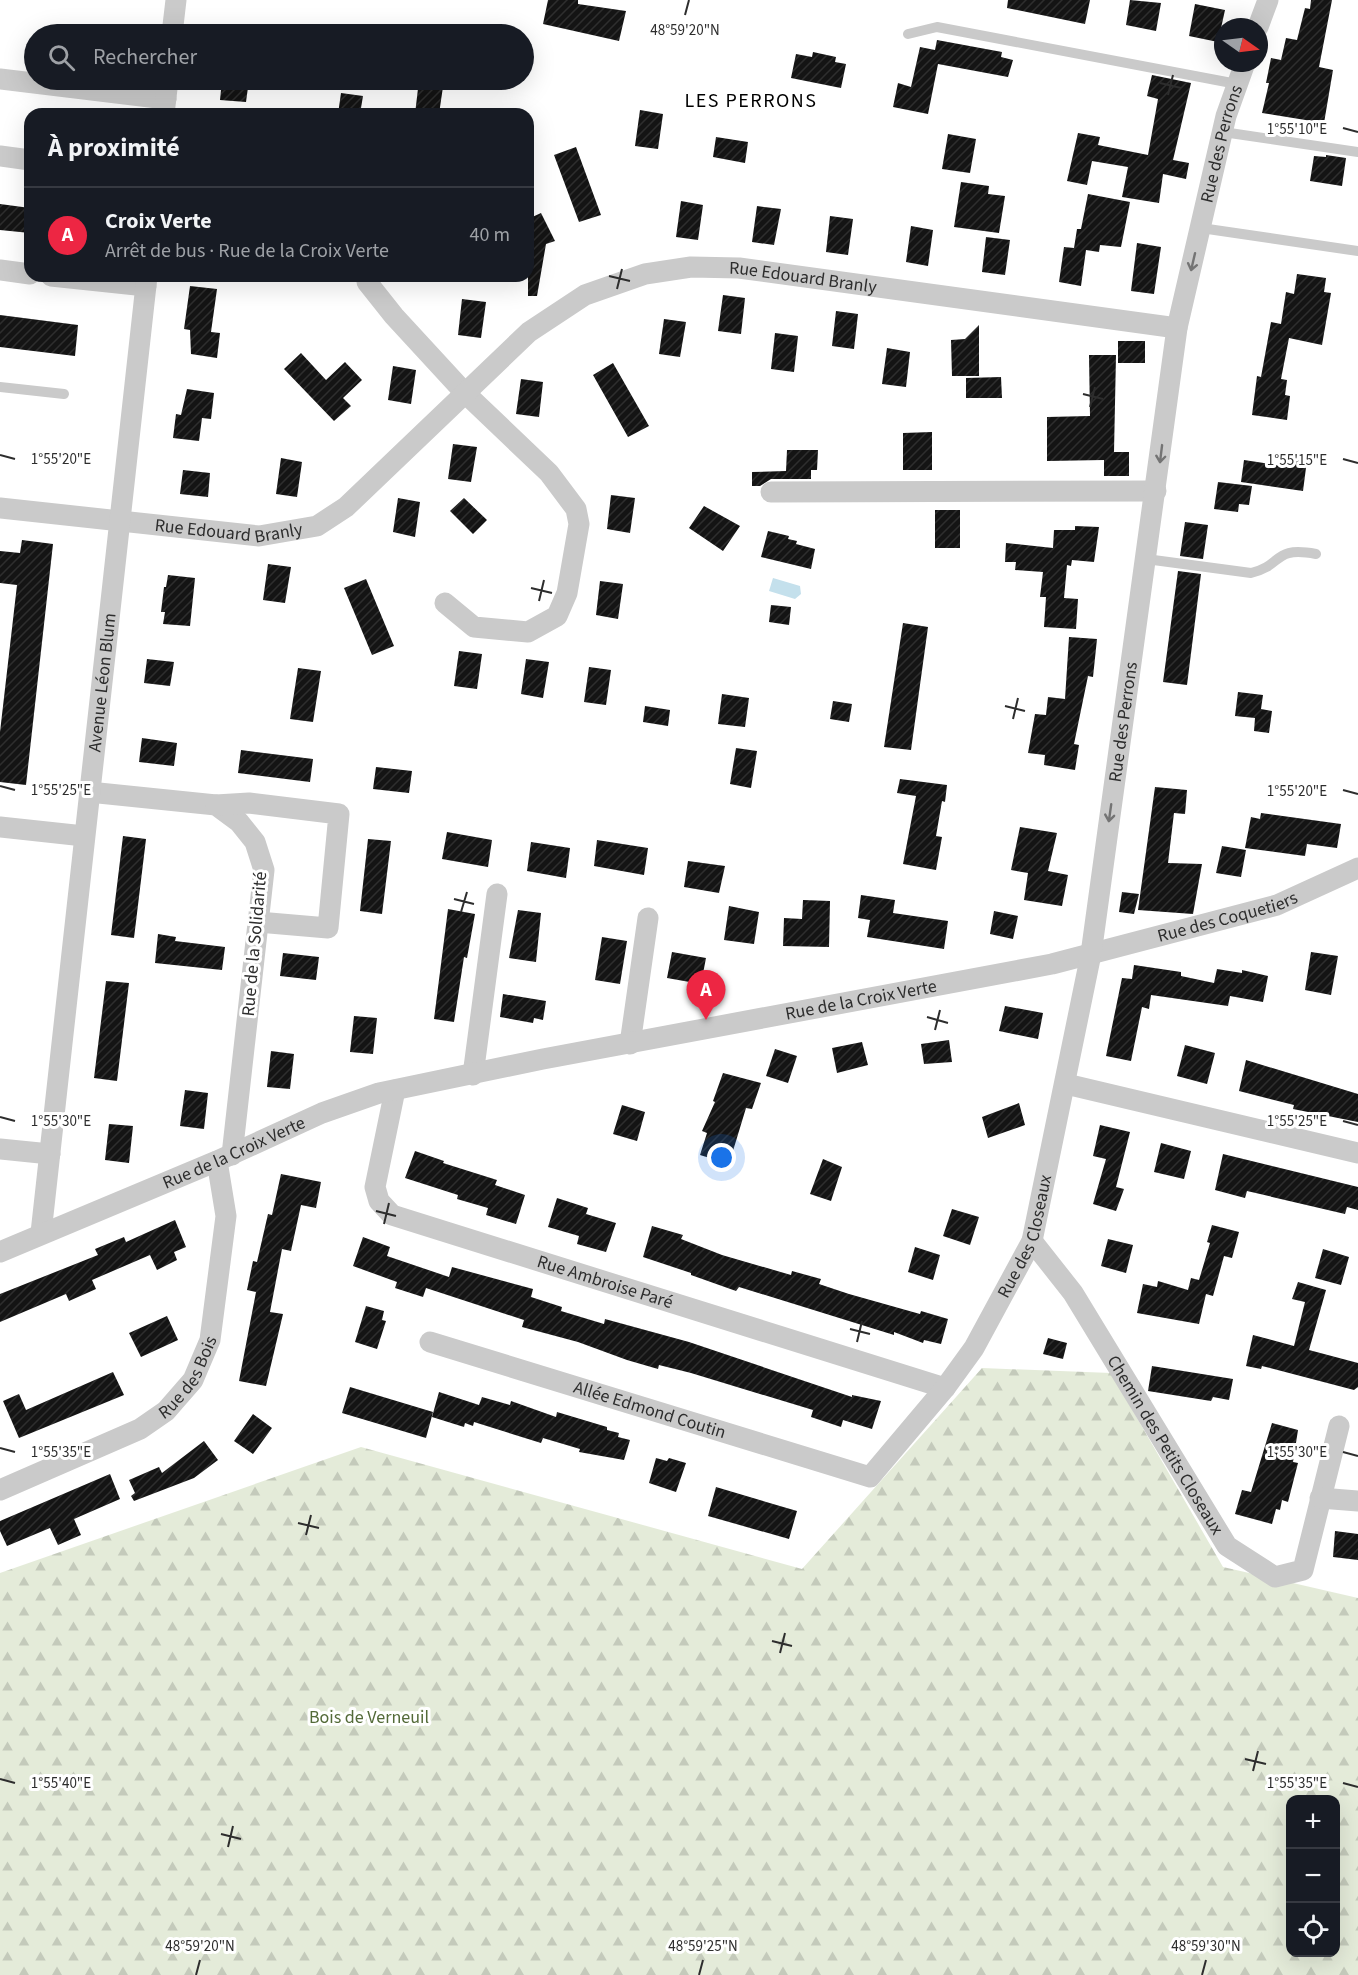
<!DOCTYPE html>
<html lang="fr">
<head>
<meta charset="utf-8">
<style>
	:root { --surface:#171b24; --page:#20242c; --text:#f1f3f6; --muted:#9ea1a6; --line:#363941; --accent:#ed2643 }
	body { margin:0; font-family:"Source Sans 3",sans-serif; background:var(--page); color:var(--text) }
	.controls { position:absolute; right:18px; bottom:18px; display:grid; overflow:hidden; border-radius:12px; box-shadow:0 6px 24px #0002 }
	.controls button { width:54px; height:54px; display:grid; place-items:center; padding:0; border:0; border-bottom:2px solid var(--line); background:var(--surface); color:var(--text); font:30px sans-serif }
	.compass { position:absolute; left:1214px; top:18px; width:54px; height:54px; border-radius:50%; background:var(--surface); box-shadow:0 6px 24px #0002; rotate:104deg }
	.you { position:absolute; left:722px; top:1158px; width:21px; height:21px; margin:-15px; border:4px solid #fff; border-radius:50%; background:#1a73e8; box-shadow:0 0 0 9px #1a73e833 }
	.badge { display:grid; place-items:center; width:39px; height:39px; border-radius:50%; background:var(--accent); color:#fff; font-size:20px; font-weight:700 }
	.pin { position:absolute; translate:-50% -50px; filter:drop-shadow(0 2px 3px #0008) }
	.pin::after { content:''; position:absolute; top:32px; width:21px; height:18px; background:inherit; clip-path:polygon(0 0,100% 0,50% 100%) }
	.list { margin:0; padding:0; list-style:none }
	h2 { display:flex; justify-content:space-between; align-items:center; height:78px; margin:0; padding:0 24px; font-size:26px }
	h2 small { font-size:20px; font-weight:400; color:var(--muted) }
	.list li { display:grid; grid-template-columns:39px 1fr auto; gap:18px; align-items:center; box-sizing:border-box; height:96px; padding:0 24px; border-top:2px solid var(--line) }
	.list b { display:block; font-size:22px; white-space:nowrap }
	.list p { margin:0; font-size:20px; white-space:nowrap; color:var(--muted) }
	.list em { font-size:20px; font-style:normal; color:var(--muted) }
	.icon { flex:none; width:33px; height:33px; fill:none; stroke:currentColor; stroke-width:2; stroke-linecap:round; stroke-linejoin:round }
	.map { position:relative; flex:none; width:1358px; height:1975px; overflow:hidden }
	.search { position:absolute; background:var(--surface); box-shadow:0 6px 24px #0002; left:24px; top:24px; width:510px; height:66px; display:flex; align-items:center; gap:15px; box-sizing:border-box; padding:0 21px; border-radius:33px; color:var(--muted); font-size:22px }
	.panel { position:absolute; background:var(--surface); box-shadow:0 6px 24px #0002; left:24px; top:108px; width:510px; height:174px; border-radius:18px }
	.map>svg:first-child { display:block }
	.forest { fill:url(#forest-firs); fill-rule:evenodd }
	.water { fill:#c4e0ec }
	.building { fill:url(#building-hatch) }
	.lines { fill:none; stroke-linecap:round; stroke-linejoin:round }
	.lane { stroke:#cacaca; stroke-width:10 }
	.street { stroke:#cacaca; stroke-width:21 }
	.oneway { stroke:#747474 }
	.ticks { fill:none; stroke:#2d2d2d; stroke-width:2 }
	.labels { text-anchor:middle; stroke-width:6; stroke-linejoin:round; paint-order:stroke }
	.street-label { font-size:18px; fill:#2d2d2d; stroke:#fff }
	.park-label { font-size:18px; fill:#536a38; stroke:#fff }
	.neighbourhood-label { font-size:20px; letter-spacing:1.5px; fill:#000; stroke:#fff }
	.ticks-label { font-size:15px; text-anchor:middle; fill:#2d2d2d; stroke:#fff; stroke-width:6; stroke-linejoin:round; paint-order:stroke }
</style>
</head>
<body>
<div class="map">
<svg width="1358" height="1975" viewBox="0 0 1358 1975">
	<defs>
		<pattern id="forest-firs" width="22" height="20" patternUnits="userSpaceOnUse" patternTransform="scale(1.5)"><rect width="22" height="20" fill="#e4ebd9"/><path d="M5 1l3.5 6h-7zM16 11l3.5 6h-7z" fill="#c4cabb"/></pattern>
		<pattern id="building-hatch" width="6" height="6" patternUnits="userSpaceOnUse" patternTransform="scale(1.5)"><rect width="6" height="6" fill="#141414"/><path d="M-1 1l2-2M0 6l6-6M5 7l2-2" fill="none" stroke="#2e2e2e"/></pattern>
	</defs>
	<rect width="100%" height="100%" fill="#fff"/>
	<!-- forest -->
	<path class="forest" d="M982,1368L1111,1373L1223,1567L1358,1598V1975H0V1573L361,1447L802,1569ZM1290,1800H1336V1952H1290Z"/>
	<!-- water -->
	<path class="water" d="M773,578L800,586L801,594L795,599L769,591Z"/>
	<!-- building -->
	<path class="building" d="M548,0H578V4L626,11L619,41L543,24Z
		M1008,0H1090L1085,24L1007,8Z
		M1130,0L1161,3L1156,31L1126,25Z
		M1311,0H1332L1319,67L1333,70L1324,123L1262,113L1269,83H1266L1271,58L1281,60L1286,38L1297,40L1305,8L1310,9Z
		M1195,4L1225,10L1218,42L1189,36Z
		M937,40L1002,52L1001,57L1013,60L1008,77L938,64L928,114L893,107L898,83L911,87L920,47L935,50Z
		M813,52L836,57L835,62L846,64L841,88L791,78L796,54L812,57Z
		M1152,75L1191,83L1173,160L1189,163L1186,179L1163,174L1159,203L1122,197L1128,167L1092,161L1087,185L1067,181L1078,133L1100,137L1098,145L1148,155L1158,99L1147,96Z
		M222,80H249L246,102L220,100Z
		M419,80H444L439,114H415Z
		M341,93L363,96L360,114H338Z
		M640,110L663,114L658,149L635,146Z
		M948,134L976,139L970,173L942,169Z
		M716,137L748,142L745,163L713,157Z
		M576,147L601,215L579,222L554,155Z
		M1326,155L1346,158L1342,186L1310,181L1314,156L1326,157Z
		M961,182L989,186L988,194L1005,196L999,233L954,227Z
		M1088,194L1130,202L1121,247L1100,245L1099,252L1086,250L1081,286L1059,282L1064,247L1074,248L1077,229H1081Z
		M681,201L703,205L698,240L676,237Z
		M0,204L30,208V233L0,230Z
		M757,206L781,209L774,245L752,242Z
		M541,213L555,241L546,244L537,296H528V219Z
		M830,216L853,219L848,255L826,252Z
		M911,226L933,230L928,266L906,262Z
		M986,237L1010,240L1005,275L982,272Z
		M1137,243L1161,247L1154,294L1131,291Z
		M1297,274L1326,278L1324,292L1331,293L1322,345L1289,338L1281,379L1287,380L1285,395L1290,396L1287,420L1252,415L1257,376L1261,377L1271,322L1281,324L1286,292L1294,294Z
		M190,286L217,289L211,332L220,333L217,358L191,354L190,330L184,329Z
		M723,295L745,298L741,334L718,331Z
		M462,299L486,302L481,338L458,335Z
		M836,311L858,314L854,349L832,346Z
		M0,315L78,325L75,356L0,347Z
		M664,319L686,322L680,357L659,354Z
		M979,325V376H952L951,340L965,339Z
		M775,333L798,336L794,372L771,369Z
		M1118,341H1145V363H1118Z
		M887,348L910,352L906,387L882,384Z
		M301,353L326,380L345,362L362,380L343,398L351,406L334,421L284,369Z
		M1089,355H1116L1114,452H1129V476H1104V460L1047,461V417L1090,416Z
		M613,363L649,426L628,437L593,375Z
		M393,366L416,370L411,404L388,400Z
		M1001,377L1002,398H966V378Z
		M521,379L543,382L539,417L516,414Z
		M187,389L214,393L211,419L202,418L199,441L173,438L176,414L181,415Z
		M932,432V470H903V433Z
		M453,444L477,447L471,482L448,479Z
		M787,450H818L817,470H811V479H771L760,486H752V472L786,471Z
		M1290,457L1307,460L1303,491L1241,482L1244,460L1289,467Z
		M281,458L302,462L297,497L276,494Z
		M183,470L210,473L208,497L180,494Z
		M1218,482L1252,486L1249,505L1239,504L1238,512L1214,509Z
		M611,495L635,498L630,533L607,529Z
		M398,498L420,502L415,537L393,532Z
		M464,498L487,520L473,534L450,511Z
		M704,506L740,526L723,551L689,528Z
		M935,510H960V548H935Z
		M1185,522L1208,525L1203,559L1180,556Z
		M1075,526L1099,527L1094,562L1072,560L1071,566L1067,565L1064,598L1078,599L1076,629L1044,627L1046,597H1040L1043,572L1015,570L1016,562H1005L1006,543L1053,548L1054,530H1075Z
		M768,531L789,536L788,539L797,541L796,544L815,549L811,569L761,557Z
		M22,540L53,544L26,785L0,782V732L17,585L0,583V551L20,553Z
		M268,564L291,567L285,603L263,600Z
		M1178,571L1201,574L1187,685L1163,682Z
		M168,575L195,578L190,626L163,624L165,612H161L164,587H166Z
		M366,579L394,646L372,655L344,588Z
		M600,581L623,584L618,619L596,615Z
		M771,605L791,607L789,625L769,622Z
		M903,623L928,627L911,750L884,747Z
		M1069,637L1097,639L1093,677L1088,676L1074,744L1079,745L1075,770L1044,765L1045,755L1028,753L1035,714L1046,715L1048,697L1065,699Z
		M459,651L482,654L477,689L454,686Z
		M147,659L174,662L170,686L144,683Z
		M526,659L549,662L543,698L521,694Z
		M589,667L611,670L606,705L584,702Z
		M298,668L321,671L313,722L290,719Z
		M1238,692L1263,695L1261,709L1272,711L1269,733L1254,731L1255,718L1235,716Z
		M722,694L749,698L745,727L718,724Z
		M833,701L852,704L849,722L830,719Z
		M645,706L670,710L668,726L643,722Z
		M142,738L177,743L174,766L139,762Z
		M736,748L757,751L751,788L730,784Z
		M241,750L313,759L310,782L238,773Z
		M376,767L412,771L409,793L373,789Z
		M900,779L947,785L945,802L942,801L936,836L942,837L936,870L903,864L916,796L897,793Z
		M1155,787L1187,790L1185,814L1174,813L1168,863L1202,864L1193,914L1138,910Z
		M1261,813L1341,824L1337,848L1307,844L1305,856L1245,848L1251,817L1260,819Z
		M1020,827L1057,833L1048,871L1068,875L1062,906L1024,900L1028,873L1011,870Z
		M447,832L492,840L488,867L442,859Z
		M123,836L146,839L134,938L111,935Z
		M368,839L391,841L382,914L360,911Z
		M597,840L648,848L644,875L594,866Z
		M531,842L570,848L566,878L527,871Z
		M1222,846L1246,850L1241,877L1216,873Z
		M688,861L725,866L719,893L684,887Z
		M1122,892L1139,894L1134,914L1119,912Z
		M861,895L895,900L893,913L948,921L944,949L867,937L870,920L858,918Z
		M803,900L830,901L829,947L783,946L784,918L802,919Z
		M729,906L759,912L754,944L724,940Z
		M448,909L475,914L467,958L464,957L454,1022L434,1019Z
		M518,910L541,913L536,962L509,958Z
		M994,911L1018,916L1013,939L990,934Z
		M158,934L176,937L175,941L225,947L222,970L155,963Z
		M602,937L627,941L620,984L595,980Z
		M672,952L706,958L701,984L667,978Z
		M1311,952L1338,956L1331,995L1305,990Z
		M283,953L319,957L316,980L280,976Z
		M1134,965L1181,972V976L1214,983L1217,969L1242,973V970L1268,976L1263,1002L1230,996L1228,1006L1151,995L1149,1009L1142,1007L1131,1061L1106,1056L1122,978L1132,979Z
		M106,981L129,983L117,1081L94,1078Z
		M503,994L546,1001L543,1020L534,1018L533,1023L500,1017Z
		M1005,1006L1043,1013L1038,1039L999,1031Z
		M354,1016L377,1018L373,1054L350,1052Z
		M949,1040L952,1062L924,1064L921,1044Z
		M862,1042L868,1065L837,1073L832,1048Z
		M1185,1045L1215,1053L1207,1084L1177,1076Z
		M775,1049L797,1056L788,1083L766,1076Z
		M271,1051L294,1054L290,1089L267,1087Z
		M1246,1060L1358,1094V1122L1293,1109L1294,1105L1239,1091Z
		M723,1073L761,1083L752,1109L746,1108L729,1164L700,1155L707,1133L702,1131L715,1102L713,1101Z
		M185,1090L208,1093L204,1129L180,1126Z
		M1019,1103L1025,1125L988,1138L982,1117Z
		M622,1105L645,1112L637,1141L613,1134Z
		M109,1124L133,1126L129,1163L105,1160Z
		M1100,1125L1130,1132L1116,1187L1124,1189L1116,1211L1093,1204L1106,1159L1093,1156Z
		M1161,1143L1191,1151L1184,1179L1154,1172Z
		M415,1151L444,1161L443,1163L497,1180L495,1185L525,1195L516,1224L486,1215L488,1208L457,1199L458,1195L405,1178Z
		M1223,1154L1358,1187V1210L1347,1207L1345,1214L1247,1191L1245,1198L1215,1190Z
		M823,1159L842,1167L831,1201L810,1194Z
		M281,1174L321,1182L316,1208L301,1205L291,1251L282,1249L270,1312L283,1314L266,1386L239,1381L256,1292L247,1290L253,1261L257,1262L268,1214L272,1215Z
		M557,1198L588,1208L586,1214L616,1223L606,1252L577,1244L579,1236L548,1227Z
		M952,1209L979,1217L970,1245L943,1236Z
		M175,1220L186,1247L174,1252L177,1260L157,1270L150,1255L92,1280L96,1289L69,1301L66,1294L0,1322V1294L98,1255L95,1249L124,1237L126,1242Z
		M1212,1225L1239,1232L1232,1258L1224,1256L1213,1296L1206,1294L1199,1324L1137,1313L1143,1284L1157,1287L1158,1281L1188,1290L1191,1278L1199,1280L1210,1243L1207,1242Z
		M652,1226L683,1235L681,1239L722,1255L791,1275L792,1271L821,1279L819,1284L849,1294L920,1314L921,1311L948,1319L941,1344L924,1340L923,1343L894,1332V1335L739,1287L736,1291L691,1275V1273L643,1257Z
		M363,1237L390,1247L387,1256L449,1277L452,1267L533,1289L531,1297L562,1307L561,1311L604,1324L605,1319L689,1342L852,1397V1395L881,1401L872,1429L843,1420L841,1427L811,1417L813,1410L691,1373L659,1365L658,1369L627,1360L578,1342L522,1327L524,1320L426,1288L423,1297L395,1288L397,1282L353,1266Z
		M1108,1239L1133,1245L1126,1273L1101,1266Z
		M915,1247L940,1255L933,1280L908,1272Z
		M1323,1249L1349,1257L1341,1285L1315,1278Z
		M1298,1282L1326,1290L1309,1350L1358,1363V1387L1354,1390L1262,1366L1261,1369L1246,1366L1253,1335L1294,1346L1305,1302L1292,1299Z
		M366,1306L384,1311L382,1320L386,1321L377,1349L355,1342Z
		M167,1316L178,1340L141,1357L129,1333Z
		M1048,1338L1067,1343L1063,1359L1043,1354Z
		M1152,1366L1233,1379L1229,1400L1213,1397L1211,1401L1148,1391Z
		M113,1372L124,1395L19,1438L3,1401L19,1394L26,1410Z
		M350,1387L433,1412L426,1438L342,1413Z
		M439,1392L479,1405L482,1397L510,1405L511,1401L556,1417L557,1412L607,1427V1430L619,1433L618,1437L630,1440L624,1460L579,1452L580,1449L543,1438L541,1443L474,1422L473,1426L465,1423L464,1427L432,1417Z
		M253,1414L272,1428L253,1454L234,1441Z
		M1272,1423L1298,1430L1293,1462L1298,1463L1288,1502L1282,1500L1280,1510L1276,1509L1272,1524L1235,1514L1242,1490L1251,1492Z
		M204,1441L218,1460L194,1478L134,1501L131,1496L135,1493L129,1480L159,1467L162,1473Z
		M656,1458L667,1461L669,1458L686,1463L676,1492L649,1483Z
		M110,1474L120,1499L74,1519L81,1535L58,1545L50,1528L7,1546L0,1531V1521Z
		M716,1487L797,1511L789,1539L708,1516Z
		M1335,1531L1358,1534V1560L1333,1557Z"/>
	<g class="lines">
		<!-- lane -->
		<path class="lane" d="M908,34L937,27L1237,84
			M1223,132L1358,152
			M1201,228L1358,251
			M0,387L64,394
			M1146,559L1251,573C1284,565 1272,546 1316,554"/>
		<!-- street -->
		<g class="street">
			<path d="M1258,27L1268,0"/>
			<path d="M172,34L176,0"/>
			<path d="M0,79L166,99"/>
			<path d="M164,114L168,80"/>
			<path d="M0,156L30,160"/>
			<path d="M0,270L30,274"/>
			<path d="M51,276L146,286"/>
			<path d="M367,276V282L394,316L464,392L549,473L576,509L579,524L567,593L557,616L528,632L474,627L445,603"/>
			<path d="M771,492L1156,491"/>
			<path id="s1" d="M0,508L259,536L317,526L346,507L529,332L585,295L645,274L691,267L739,268L1177,328"/>
			<path d="M89,792L216,805L239,822L255,842L264,870L232,1155"/>
			<path d="M216,805L249,803L339,814L328,928L258,922"/>
			<path d="M0,827L84,836"/>
			<path d="M630,1044L648,918"/>
			<path d="M473,1075L497,894"/>
			<path d="M1066,1084L1358,1153"/>
			<path id="s2" d="M395,1090L375,1187L379,1201L392,1215L945,1388"/>
			<path d="M0,1149L50,1154"/>
			<path id="s3" d="M41,1233L147,276"/>
			<path id="s4" d="M1032,1241L1073,1293L1227,1546L1275,1577L1303,1570L1339,1426"/>
			<path id="s5" d="M0,1252L217,1161L322,1113L379,1093L543,1059L1052,964L1277,905L1358,868"/>
			<path id="s6" d="M430,1342L870,1477L945,1388L974,1348L1032,1241L1091,954L1177,328L1226,116L1245,63"/>
			<path id="s7" d="M0,1490L140,1429L166,1411L193,1380L210,1340L226,1216L217,1161"/>
			<path d="M1320,1498L1358,1501"/>
		</g>
	</g>
	<!-- one-way arrows -->
	<defs><path id="oneway-shaft" d="M-6 0H5M1.5-3L5.5 0L1.5 3" fill="none" stroke-width="1.6" stroke-linecap="round" stroke-linejoin="round" transform="scale(1.5)"/></defs>
	<g class="oneway">
		<use href="#oneway-shaft" transform="translate(1193 262) rotate(103)"/>
		<use href="#oneway-shaft" transform="translate(1161 454) rotate(97)"/>
		<use href="#oneway-shaft" transform="translate(1110 813) rotate(98)"/>
	</g>
	<!-- ticks -->
	<path class="ticks" d="M685,15L689,0M1160,83L1181,88M1168,95L1173,75M1343,128L1358,132M609,276L630,281M617,289L622,269M1083,394L1103,399M1090,407L1095,387M0,455L15,459M1343,459L1358,463M531,588L552,593M539,601L544,580M1005,706L1025,711M1013,719L1018,698M0,786L15,790M1343,790L1358,794M454,899L474,904M461,912L467,892M927,1017L948,1023M935,1030L940,1010M0,1117L15,1121M1343,1121L1358,1125M376,1211L396,1216M384,1224L389,1203M850,1329L870,1334M857,1342L862,1321M0,1448L15,1452M1343,1452L1358,1456M298,1523L319,1528M306,1535L311,1515M772,1641L792,1646M780,1653L785,1633M1245,1759L1266,1764M1253,1771L1258,1751M0,1779L15,1783M1343,1783L1358,1787M221,1834L241,1839M228,1847L233,1826M196,1975L200,1960M699,1975L703,1960M1202,1975L1206,1960"/>
	<g class="labels">
		<!-- street labels -->
		<g class="street-label">
			<text dy="6" stroke="none"><textPath href="#s6" startOffset="1862">Rue des Perrons</textPath></text>
			<text dy="6" stroke="none"><textPath href="#s1" startOffset="897">Rue Edouard Branly</textPath></text>
			<text dy="6" stroke="none"><textPath href="#s1" startOffset="230">Rue Edouard Branly</textPath></text>
			<text dy="6" stroke="none"><textPath href="#s3" startOffset="554">Avenue Léon Blum</textPath></text>
			<text dy="6" stroke="none"><textPath href="#s6" startOffset="1275">Rue des Perrons</textPath></text>
			<text dy="6" stroke="none"><textPath href="#s5" startOffset="1278">Rue des Coquetiers</textPath></text>
			<text transform="translate(254 944) rotate(-85)" y="6">Rue de la Solidarité</text>
			<text dy="6" stroke="none"><textPath href="#s5" startOffset="902">Rue de la Croix Verte</textPath></text>
			<text dy="6" stroke="none"><textPath href="#s5" startOffset="254">Rue de la Croix Verte</textPath></text>
			<text dy="6" stroke="none"><textPath href="#s6" startOffset="750">Rue des Closeaux</textPath></text>
			<text dy="6" stroke="none"><textPath href="#s2" startOffset="356">Rue Ambroise Paré</textPath></text>
			<text dy="6" stroke="none"><textPath href="#s7" startOffset="225">Rue des Bois</textPath></text>
			<text dy="6" stroke="none"><textPath href="#s6" startOffset="230">Allée Edmond Coutin</textPath></text>
			<text dy="6" stroke="none"><textPath href="#s4" startOffset="244">Chemin des Petits Closeaux</textPath></text>
		</g>
		<!-- park labels -->
		<g class="park-label">
			<text x="369" y="1723">Bois de Verneuil</text>
		</g>
		<!-- neighbourhood labels -->
		<g class="neighbourhood-label">
			<text x="751" y="107">LES PERRONS</text>
		</g>
	</g>
	<g class="ticks-label">
		<text x="685" y="35">48°59'20"N</text>
		<text x="1297" y="134">1°55'10"E</text>
		<text x="61" y="464">1°55'20"E</text>
		<text x="1297" y="465">1°55'15"E</text>
		<text x="61" y="795">1°55'25"E</text>
		<text x="1297" y="796">1°55'20"E</text>
		<text x="61" y="1126">1°55'30"E</text>
		<text x="1297" y="1126">1°55'25"E</text>
		<text x="61" y="1457">1°55'35"E</text>
		<text x="1297" y="1457">1°55'30"E</text>
		<text x="61" y="1788">1°55'40"E</text>
		<text x="1297" y="1788">1°55'35"E</text>
		<text x="200" y="1951">48°59'20"N</text>
		<text x="703" y="1951">48°59'25"N</text>
		<text x="1206" y="1951">48°59'30"N</text>
	</g>
</svg>
<div class="controls">
<button>+</button>
<button>−</button>
<button><svg class="icon" aria-label="locate" viewBox="0 0 24 24"><circle cx="12" cy="12" r="6"/><path d="M12 2v4M12 18v4M2 12h4M18 12h4"/></svg></button>
</div>
<svg class="compass" viewBox="-18 -18 36 36"><path d="M0-13l5 13h-10z" fill="#e53935"/><path d="M0 13l5-13h-10z" fill="#9ea1a6"/></svg>
<div class="you"></div>
<div class="pin badge" style="left:706px;top:1020px">A</div>
<div class="search"><svg class="icon" aria-label="search" viewBox="0 0 24 24"><circle cx="10" cy="10" r="6"/><path d="M15 15l6 6"/></svg>Rechercher</div>
<section class="panel">
<h2>À proximité<small></small></h2>
<ul class="list">
<li><span class="badge">A</span><div><b>Croix Verte</b><p>Arrêt de bus · Rue de la Croix Verte</p></div><em>40 m</em></li>
</ul>
</section>
</div>
</body>
</html>
